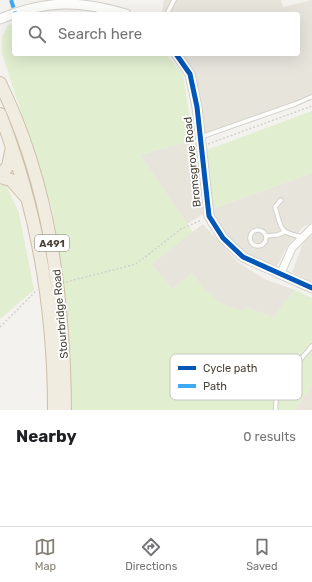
<!DOCTYPE html>
<html lang="en">
<head>
<meta charset="utf-8">
<style>
	:root { --surface:#fff; --page:#f2f2f2; --text:#202124; --muted:#757577; --line:#e0e0e0; --accent:#868178 }
	body { margin:0; font-family:Rubik,sans-serif; background:var(--page); color:var(--text) }
	.list { margin:0; padding:0; list-style:none }
	h2 { display:flex; justify-content:space-between; align-items:center; height:52px; margin:0; padding:0 16px; font-size:17px }
	h2 small { font-size:13px; font-weight:400; color:var(--muted) }
	.icon { flex:none; width:22px; height:22px; fill:none; stroke:currentColor; stroke-width:2; stroke-linecap:round; stroke-linejoin:round }
	.map { position:relative; flex:none; width:312px; height:410px; overflow:hidden }
	.search { position:absolute; background:var(--surface); box-shadow:0 4px 16px #0002; left:12px; right:12px; top:12px; height:44px; display:flex; align-items:center; gap:10px; box-sizing:border-box; padding:0 14px; border-radius:4px; color:var(--muted); font-size:15px }
	.sheet { height:116px; background:var(--surface) }
	nav { display:flex; justify-content:space-around; align-items:center; box-sizing:border-box; height:56px; border-top:1px solid var(--line); background:var(--surface); font-size:11px; color:var(--muted) }
	nav a { display:grid; justify-items:center; gap:2px }
	nav .on { color:var(--accent) }
	.map>svg:first-child { display:block }
	.residential { fill:#e7e4dc }
	.education { fill:#eae5da }
	.green { fill:#e1eecf }
	.lines { fill:none; stroke-linecap:round; stroke-linejoin:round }
	.service-casing { stroke:#d2d0cb; stroke-width:5.5 }
	.minor-casing { stroke:#d2d0cb; stroke-width:9 }
	.tertiary-casing { stroke:#d2d0cb; stroke-width:11 }
	.trunk-casing { stroke:#ccbfa9; stroke-width:14 }
	.path { stroke:#d3d2cc; stroke-width:1.5; stroke-dasharray:2 2; stroke-linecap:butt }
	.service { stroke:#fdfdfc; stroke-width:3.5 }
	.minor { stroke:#fdfdfc; stroke-width:7 }
	.tertiary { stroke:#fdfdfc; stroke-width:9 }
	.trunk { stroke:#f0ece0; stroke-width:12 }
	.quiet { stroke:#3fa9f5; stroke-width:4; stroke-dasharray:8 4; stroke-linecap:butt }
	.cycleway-casing { stroke:#fff; stroke-width:8 }
	.cycleway { stroke:#0057b8; stroke-width:5 }
	.labels { text-anchor:middle; stroke-width:3.5; stroke-linejoin:round; paint-order:stroke }
	.shield { fill:#fff; stroke:#817c74; stroke-width:1 }
	.shield-label { font-size:10px; font-weight:bold; fill:#4b4439 }
	.street-label { font-size:11px; fill:#4b4439; stroke:#fff }
	.key { fill:#fff; stroke:#c9c7c4; stroke-width:1 }
	.key-label { font-size:11px; fill:#4b4439 }
</style>
</head>
<body>
<div class="map">
<svg width="312" height="410" viewBox="0 0 312 410">
	<rect width="100%" height="100%" fill="#f4f2ee"/>
	<!-- residential -->
	<path class="residential" d="M164,0H281L283,7L312,0V100L206,138L199,91L184,54H298V14H162Z
		M193,140L203,214L187,224L140,155Z
		M312,173V223L303,227L288,245L276,268L254,258L233,242L218,223L212,209Z
		M203,224L238,262L264,279L295,290L273,318L247,307L242,311L223,305L208,295L192,273L172,289L151,264Z
		M312,235V282L292,272L302,246L308,237Z"/>
	<!-- education -->
	<path class="education" d="M312,385V410H295Z"/>
	<!-- green -->
	<path class="green" d="M14,23V54H166L183,74L193,140L140,155L193,232L151,264L172,289L192,273C209,296 214,302 242,311L247,307L273,318L295,290L312,298V385L295,410H72L64,288L52,209L2,53V37L8,25Z
		M312,111V173L212,209L207,150Z
		M5,183L19,213L34,290L0,319V186Z"/>
	<g class="lines">
		<!-- service casing -->
		<g class="service-casing">
			<path id="service" d="M167,14L174,0
				M201,137L295,104L311,97
				M281,200L275,207C282,229 278,232 302,237
				M250 238a8 8 0 1 1 16 0a8 8 0 1 1-16 0Z
				M266,236L277,235L285,232
				M276,410C272,391 300,360 312,346"/>
		</g>
		<!-- minor casing -->
		<g class="minor-casing">
			<path id="minor" d="M280,275L292,248L312,228"/>
		</g>
		<!-- tertiary casing -->
		<g class="tertiary-casing">
			<path id="tertiary" d="M0,19C46,0 78,0 126,14
				M176,54L190,74L197,107L209,216L223,238L243,257L312,288"/>
		</g>
		<!-- trunk casing -->
		<g class="trunk-casing">
			<path id="trunk" d="M0,83C50,185 64,297 65,410
				M0,114C37,209 54,308 54,410
				M0,176L8,166L12,147
				M0,177L11,180L25,196"/>
		</g>
		<!-- path -->
		<path class="path" d="M208,144L312,106
			M66,282L136,264L181,229L202,220
			M0,327L37,290"/>
		<!-- service -->
		<use href="#service" class="service"/>
		<!-- minor -->
		<use href="#minor" class="minor"/>
		<!-- tertiary -->
		<use href="#tertiary" class="tertiary"/>
		<!-- trunk -->
		<use href="#trunk" class="trunk"/>
		<!-- quiet -->
		<path class="quiet" d="M11,0L15,12"/>
		<!-- cycleway casing -->
		<g class="cycleway-casing">
			<path id="cycleway" d="M176,54L190,74L197,107L209,216L223,238L243,257L312,288"/>
		</g>
		<!-- cycleway -->
		<use href="#cycleway" class="cycleway"/>
	</g>
	<g class="labels">
		<!-- shield labels -->
		<rect class="shield" x="35" y="235" width="34" height="16" rx="3"/>
		<g class="shield-label">
			<text x="52" y="247">A491</text>
		</g>
		<!-- street labels -->
		<g class="street-label">
			<text transform="translate(192 162) rotate(-96)" y="4">Bromsgrove Road</text>
			<text transform="translate(60 314) rotate(-95)" y="4">Stourbridge Road</text>
		</g>
	</g>
	<!-- legend -->
	<rect x="170" y="354" width="132" height="46" rx="6" class="key"/>
	<rect x="178" y="366" width="18" height="4" fill="#0057b8"/>
	<rect x="178" y="384" width="18" height="4" fill="#3fa9f5"/>
	<g class="key-label">
		<text x="203" y="372">Cycle path</text>
		<text x="203" y="390">Path</text>
	</g>
</svg>
<div class="search"><svg class="icon" aria-label="search" viewBox="0 0 24 24"><circle cx="10" cy="10" r="6"/><path d="M15 15l6 6"/></svg>Search here</div>
</div>
<section class="sheet">
<h2>Nearby<small>0 results</small></h2>
<ul class="list">
</ul>
</section>
<nav>
<a class="on"><svg class="icon" aria-label="map" viewBox="0 0 24 24"><path d="M3 6l6-2 6 2 6-2v14l-6 2-6-2-6 2zM9 4v14M15 6v14"/></svg>Map</a>
<a><svg class="icon" aria-label="directions" viewBox="0 0 24 24"><path d="M12 3l9 9-9 9-9-9zM9 14v-3h6M13 9l2 2-2 2"/></svg>Directions</a>
<a><svg class="icon" aria-label="saved" viewBox="0 0 24 24"><path d="M7 4h10v16l-5-4-5 4z"/></svg>Saved</a>
</nav>
</body>
</html>
